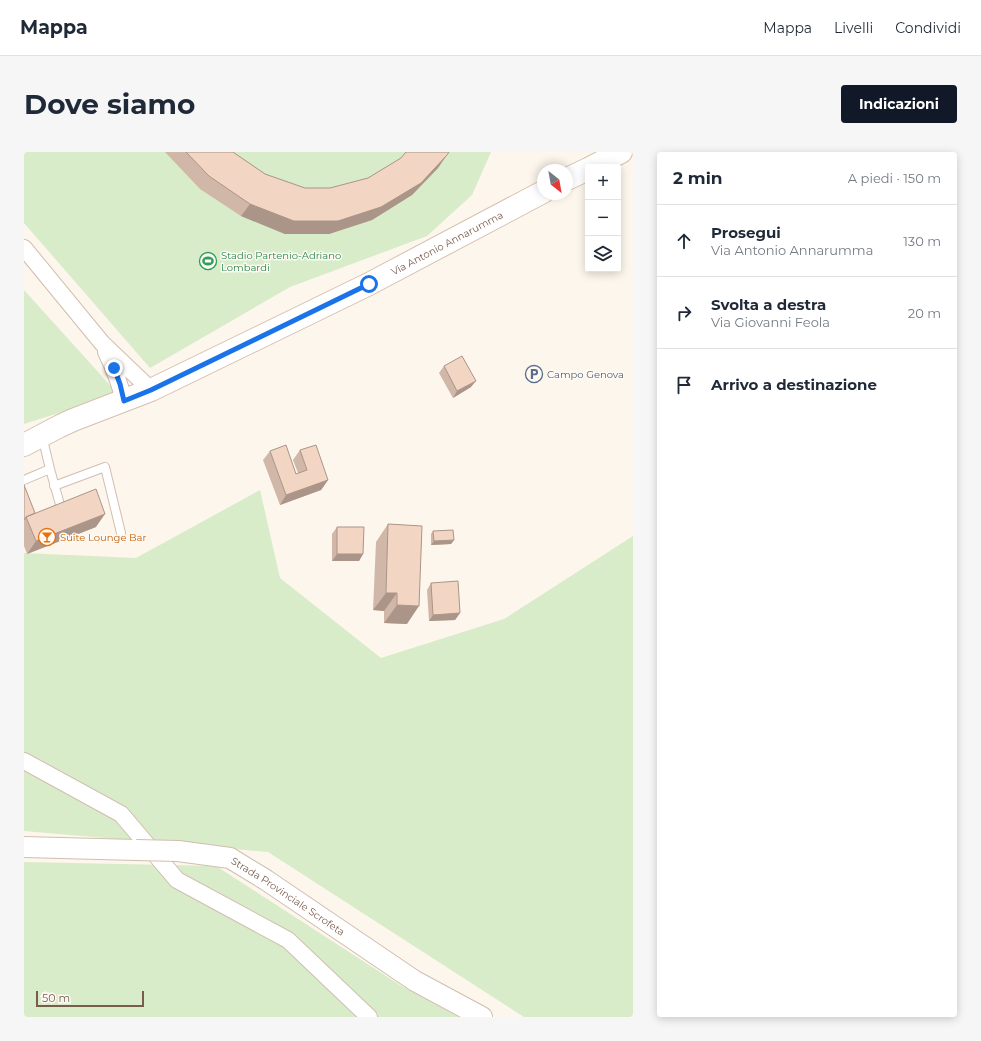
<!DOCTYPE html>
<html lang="it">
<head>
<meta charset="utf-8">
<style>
	:root { --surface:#fff; --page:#f6f6f7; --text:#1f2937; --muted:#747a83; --line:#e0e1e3; --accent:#111827 }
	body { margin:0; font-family:Montserrat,sans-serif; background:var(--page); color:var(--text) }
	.controls { position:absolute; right:12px; top:12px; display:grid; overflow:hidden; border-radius:4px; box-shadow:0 2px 10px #0003 }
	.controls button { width:36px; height:36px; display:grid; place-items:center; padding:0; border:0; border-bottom:1px solid var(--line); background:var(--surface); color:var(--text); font:20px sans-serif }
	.compass { position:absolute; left:513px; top:12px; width:36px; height:36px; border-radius:50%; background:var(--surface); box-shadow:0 2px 10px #0003; rotate:149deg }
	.scale { position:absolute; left:12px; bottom:10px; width:108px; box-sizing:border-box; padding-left:4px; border:2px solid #7a5c4d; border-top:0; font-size:11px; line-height:14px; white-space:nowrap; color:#7a5c4d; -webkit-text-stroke:3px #fffaf3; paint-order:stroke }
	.stop { position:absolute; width:12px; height:12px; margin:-9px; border:3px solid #1a73e8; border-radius:50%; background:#fff }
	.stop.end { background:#1a73e8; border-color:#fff; box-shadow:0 1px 4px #0008 }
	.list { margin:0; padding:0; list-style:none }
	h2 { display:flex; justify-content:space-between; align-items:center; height:52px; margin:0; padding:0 16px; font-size:17px }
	h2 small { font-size:13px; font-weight:400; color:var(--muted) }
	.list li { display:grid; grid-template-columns:26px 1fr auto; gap:12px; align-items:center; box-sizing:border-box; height:72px; padding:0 16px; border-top:1px solid var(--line) }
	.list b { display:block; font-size:15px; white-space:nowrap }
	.list p { margin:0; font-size:13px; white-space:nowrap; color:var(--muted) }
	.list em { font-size:13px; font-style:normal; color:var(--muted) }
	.icon { flex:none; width:22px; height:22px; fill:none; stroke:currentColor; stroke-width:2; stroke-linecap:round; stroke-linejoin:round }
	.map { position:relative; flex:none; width:609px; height:865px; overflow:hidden; border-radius:4px }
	header { display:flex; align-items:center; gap:24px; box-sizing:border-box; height:56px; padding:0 20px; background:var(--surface); border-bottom:1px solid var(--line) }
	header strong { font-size:19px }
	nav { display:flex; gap:22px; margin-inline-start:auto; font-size:14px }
	.intro { display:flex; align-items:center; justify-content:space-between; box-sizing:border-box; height:96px; padding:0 24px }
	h1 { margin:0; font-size:28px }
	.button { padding:10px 18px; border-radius:4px; background:var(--accent); color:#fff; font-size:14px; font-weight:700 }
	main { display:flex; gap:24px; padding:0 24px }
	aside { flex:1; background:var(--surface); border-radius:4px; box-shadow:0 2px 10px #0003 }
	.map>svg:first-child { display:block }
	.green { fill:#d8ecc9 }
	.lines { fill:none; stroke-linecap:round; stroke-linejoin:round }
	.service-casing { stroke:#d1beb0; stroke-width:10 }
	.minor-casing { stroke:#d1beb0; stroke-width:18 }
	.tertiary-casing { stroke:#d1beb0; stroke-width:22 }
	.secondary-casing { stroke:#d6c0b0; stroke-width:24 }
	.service { stroke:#fff; stroke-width:8 }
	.minor { stroke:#fff; stroke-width:16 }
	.tertiary { stroke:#fff; stroke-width:20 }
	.secondary { stroke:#fff; stroke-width:22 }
	.tertiary-bridge-casing { stroke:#d1beb0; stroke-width:22; stroke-linecap:butt }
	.tertiary-bridge { stroke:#fff; stroke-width:20 }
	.wall { fill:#d1b7a8 }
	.shaded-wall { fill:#aa9588 }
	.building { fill:#f3d5c3; stroke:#aa9588 }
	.route { stroke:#1a73e8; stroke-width:5 }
	.labels { text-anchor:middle; stroke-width:3; stroke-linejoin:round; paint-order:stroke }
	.street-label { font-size:10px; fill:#7a5c4d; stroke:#fffaf3 }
	.leisure-label { font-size:10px; fill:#27864d; stroke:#fffaf3; text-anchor:start }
	.service-label { font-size:10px; fill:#4e5e75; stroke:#fffaf3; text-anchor:start }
	.food-label { font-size:10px; fill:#c56008; stroke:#fffaf3; text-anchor:start }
</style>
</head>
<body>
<header>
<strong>Mappa</strong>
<nav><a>Mappa</a><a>Livelli</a><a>Condividi</a></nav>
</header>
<div class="intro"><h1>Dove siamo</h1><a class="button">Indicazioni</a></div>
<main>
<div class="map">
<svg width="609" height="865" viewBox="0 0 609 865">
	<rect width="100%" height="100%" fill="#fdf6ec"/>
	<!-- green -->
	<path class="green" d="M0,0H467L448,43L403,84L266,135L126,216L0,71Z
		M0,138L94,242L0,272Z
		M236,338L256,426L357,506L480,467L609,384V865H500L244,700L0,679V401L112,406Z
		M0,710L192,714L376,833L435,865H0Z"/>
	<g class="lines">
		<!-- service casing -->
		<g class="service-casing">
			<path id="service" d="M18,284L26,317
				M0,328L26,317L37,356L32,358
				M30,334L81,315L97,381"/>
		</g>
		<!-- minor casing -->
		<g class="minor-casing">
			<path id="minor" d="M0,96L78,191L127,238
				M82,200C90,216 96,232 100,249
				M0,609L97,662L153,728L264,788L345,865"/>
		</g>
		<!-- tertiary casing -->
		<g class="tertiary-casing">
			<g id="tertiary">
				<path d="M0,695L112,698"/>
				<path id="s1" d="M154,699L206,706L242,728L391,829L458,865"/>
			</g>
		</g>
		<!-- secondary casing -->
		<g class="secondary-casing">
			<g id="secondary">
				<path d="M568,15L597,0"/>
				<path d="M543,27L564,17"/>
				<path id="s2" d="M0,293L36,274L49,268L127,238L230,188L345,132L519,40"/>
			</g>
		</g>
		<!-- service -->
		<use href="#service" class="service"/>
		<!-- minor -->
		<use href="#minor" class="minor"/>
		<!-- tertiary -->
		<use href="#tertiary" class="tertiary"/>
		<!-- secondary -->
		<use href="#secondary" class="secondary"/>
		<!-- tertiary-bridge casing -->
		<g class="tertiary-bridge-casing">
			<path id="tertiary-bridge" d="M112,698L154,699"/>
		</g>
		<!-- tertiary-bridge -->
		<use href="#tertiary-bridge" class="tertiary-bridge"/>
	</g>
	<!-- wall -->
	<path class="wall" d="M141,0H209L241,22L281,36H306L414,16L388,43L348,68L305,82H261L217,64L176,37Z
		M420,214L447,235L429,246L415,221Z
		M276,298L304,328L297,338L256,353L239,308L246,299L272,322L274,321L269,308Z
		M0,333L11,361L72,375L3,402L0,394Z
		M364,372L383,472L360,471V459L349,458L352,390Z
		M313,375L339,402L335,409H308V382Z
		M409,379L430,388L427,392L407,393V382Z
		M407,431L436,461L431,468L405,469L403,438Z"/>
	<!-- shaded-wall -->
	<path class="shaded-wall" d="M423,3L414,16L388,43L348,68L305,82H261L217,64L226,52L270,69Z
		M452,229L447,235L429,246L433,239Z
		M304,328L297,338L256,353L262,343Z
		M81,362L72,375L3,402L12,389Z
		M430,388L427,392L407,393L410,389Z
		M313,402H339L335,409H308Z
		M362,441H373L360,459L349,458Z
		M373,453L395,454L383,472L360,471Z
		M436,461L431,468L405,469L409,463Z"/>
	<!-- building -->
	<path class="building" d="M162,0H209L241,22L281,36H306L344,26L377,6L382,0H425L423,3L397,31L357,55L314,69H270L226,52L185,24Z
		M438,204L452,229L433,239L420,214Z
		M262,293L272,322L283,318L276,298L292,293L304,328L262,343L246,299Z
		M0,333L11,361L2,365L0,368Z
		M72,337L81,362L12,389L2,365Z
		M364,372L398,374L395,454L373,453V441H362Z
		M313,375H340L339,402H313Z
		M429,378L430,388L410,389L409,379Z
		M434,429L436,461L409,463L407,431Z"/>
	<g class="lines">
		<!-- route -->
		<path class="route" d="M90,216L96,232L100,249L127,238L345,132"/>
	</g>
	<!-- icons -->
	<defs>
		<g id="stadium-ring" transform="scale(0.9)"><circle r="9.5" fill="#fffaf3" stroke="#2e9e5b" stroke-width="1.5"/><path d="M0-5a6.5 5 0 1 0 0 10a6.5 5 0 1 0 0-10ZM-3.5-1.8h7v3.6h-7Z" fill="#2e9e5b"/></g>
		<g id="parking-ring" transform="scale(0.9)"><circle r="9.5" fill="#fffaf3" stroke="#5c6f8a" stroke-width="1.5"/><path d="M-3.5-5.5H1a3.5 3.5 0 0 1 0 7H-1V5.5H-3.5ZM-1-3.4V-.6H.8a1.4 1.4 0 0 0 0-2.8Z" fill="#5c6f8a"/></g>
		<g id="bar-ring" transform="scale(0.9)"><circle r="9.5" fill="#fffaf3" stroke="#e8710a" stroke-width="1.5"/><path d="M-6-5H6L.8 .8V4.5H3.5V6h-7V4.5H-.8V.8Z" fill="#e8710a"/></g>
	</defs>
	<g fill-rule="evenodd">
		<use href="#stadium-ring" x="184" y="109"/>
		<use href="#parking-ring" x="510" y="222"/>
		<use href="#bar-ring" x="23" y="385"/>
	</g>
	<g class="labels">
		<!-- street labels -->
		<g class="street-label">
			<text dy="4" stroke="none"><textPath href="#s2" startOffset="469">Via Antonio Annarumma</textPath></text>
			<text dy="4" stroke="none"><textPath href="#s1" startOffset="122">Strada Provinciale Scrofeta</textPath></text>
		</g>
		<!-- leisure labels -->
		<g class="leisure-label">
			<text x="197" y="107">Stadio Partenio-Adriano<tspan x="197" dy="12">Lombardi</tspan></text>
		</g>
		<!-- service labels -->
		<g class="service-label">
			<text x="523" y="226">Campo Genova</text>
		</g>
		<!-- food labels -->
		<g class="food-label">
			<text x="36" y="389">Suite Lounge Bar</text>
		</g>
	</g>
</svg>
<div class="controls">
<button>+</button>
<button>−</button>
<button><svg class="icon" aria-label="layers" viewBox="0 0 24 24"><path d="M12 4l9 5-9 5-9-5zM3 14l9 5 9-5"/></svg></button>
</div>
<svg class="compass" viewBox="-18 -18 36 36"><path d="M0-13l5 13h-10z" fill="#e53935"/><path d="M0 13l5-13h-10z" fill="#747a83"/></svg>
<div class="scale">50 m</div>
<div class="stop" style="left:345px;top:132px"></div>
<div class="stop end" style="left:90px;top:216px"></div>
</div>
<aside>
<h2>2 min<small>A piedi · 150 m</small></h2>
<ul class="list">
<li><svg class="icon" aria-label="ahead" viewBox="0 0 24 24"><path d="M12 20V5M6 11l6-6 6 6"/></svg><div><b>Prosegui</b><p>Via Antonio Annarumma</p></div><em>130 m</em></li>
<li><svg class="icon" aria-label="right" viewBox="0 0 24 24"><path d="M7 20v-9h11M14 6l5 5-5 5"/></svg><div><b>Svolta a destra</b><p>Via Giovanni Feola</p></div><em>20 m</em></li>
<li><svg class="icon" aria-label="arrive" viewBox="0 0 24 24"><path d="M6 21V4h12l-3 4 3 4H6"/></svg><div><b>Arrivo a destinazione</b></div></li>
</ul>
</aside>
</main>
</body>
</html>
